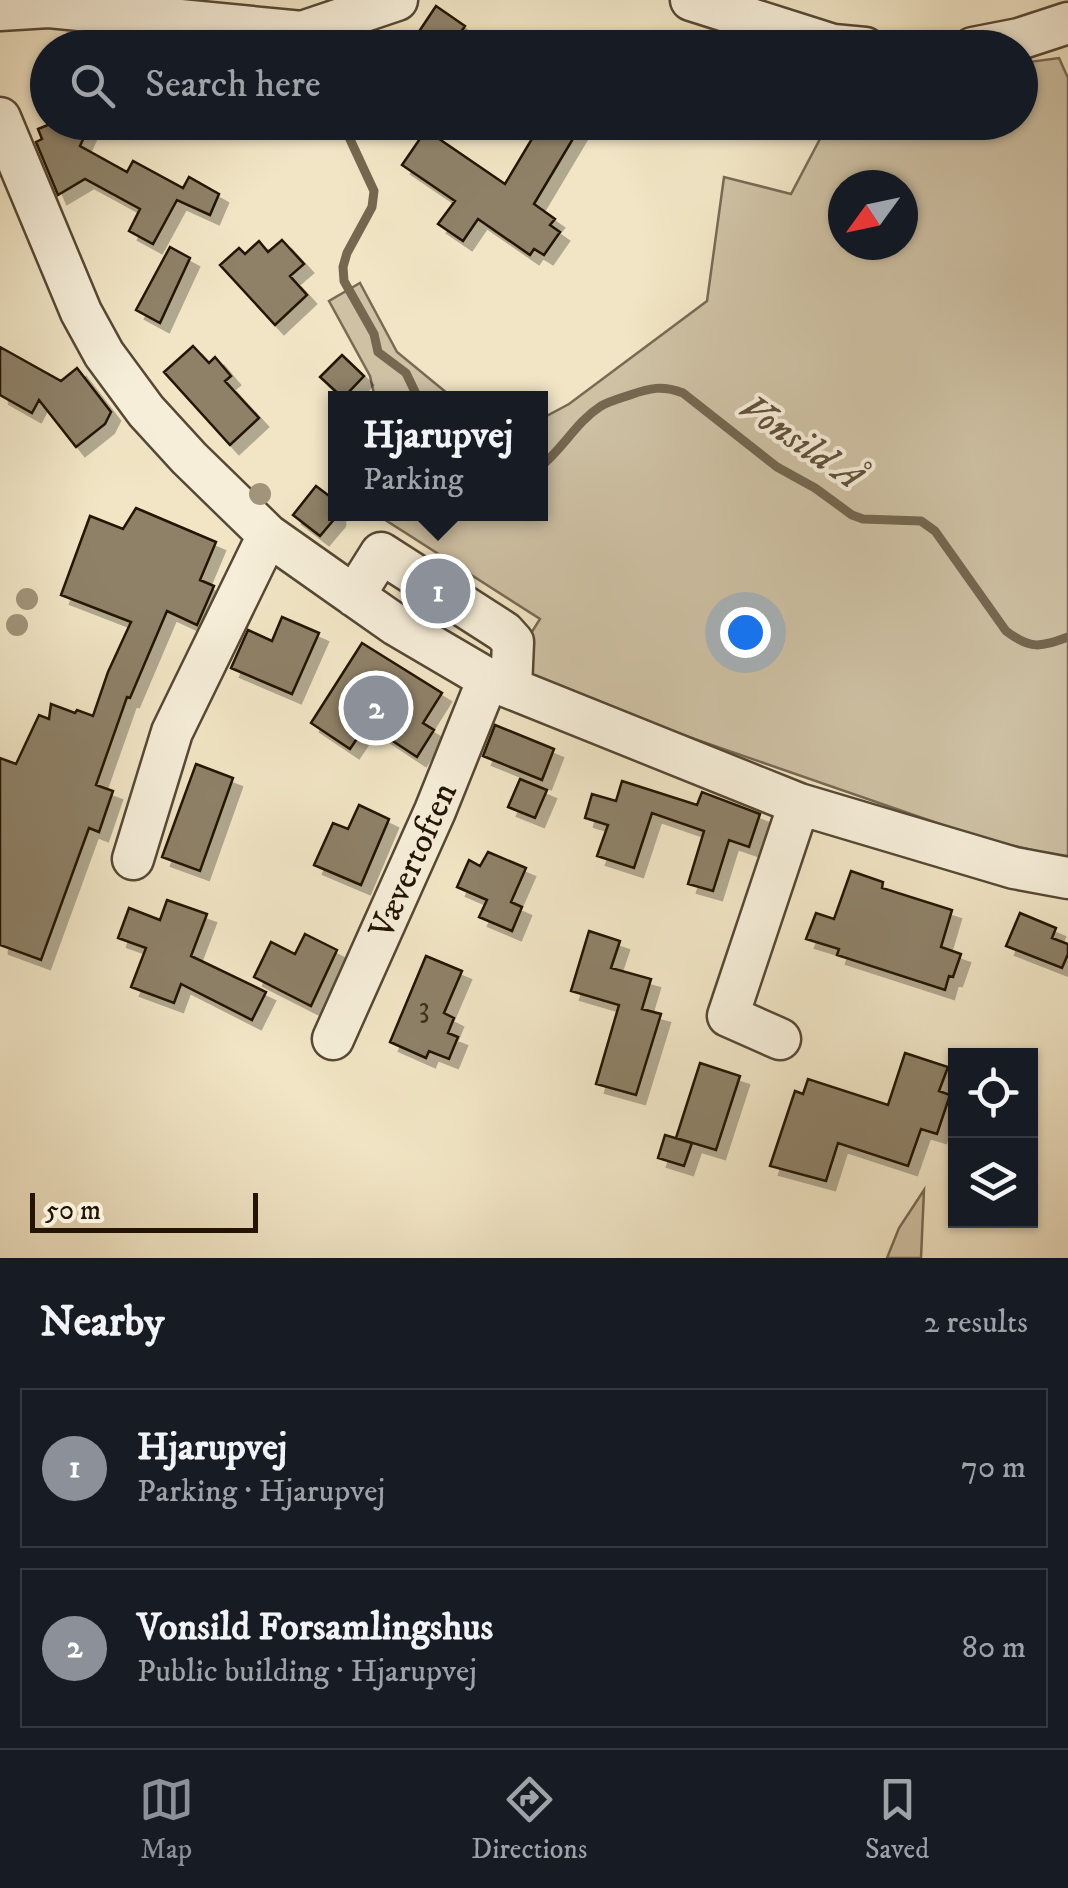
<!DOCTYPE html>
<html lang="en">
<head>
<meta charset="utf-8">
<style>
	:root { --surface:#171b24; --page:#242831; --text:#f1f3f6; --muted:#9ea1a6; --line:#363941; --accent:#8c9099 }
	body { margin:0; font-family:"IM FELL DW Pica",serif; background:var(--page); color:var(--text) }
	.controls { position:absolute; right:30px; bottom:30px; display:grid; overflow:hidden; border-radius:0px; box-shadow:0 2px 8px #0004 }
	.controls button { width:90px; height:90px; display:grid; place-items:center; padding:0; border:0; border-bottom:2px solid var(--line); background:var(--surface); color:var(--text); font:50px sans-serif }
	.compass { position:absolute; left:828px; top:170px; width:90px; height:90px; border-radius:50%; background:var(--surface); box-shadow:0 2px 8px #0004; rotate:237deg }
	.scale { position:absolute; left:30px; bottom:25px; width:228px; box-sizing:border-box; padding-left:10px; border:5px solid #231404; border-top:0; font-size:28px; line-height:35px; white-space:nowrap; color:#231404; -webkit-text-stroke:8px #f6eed9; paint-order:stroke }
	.you { position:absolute; left:745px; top:632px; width:35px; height:35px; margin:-25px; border:8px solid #fff; border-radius:50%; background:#1a73e8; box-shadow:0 0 0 15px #1a73e833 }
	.badge { display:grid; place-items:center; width:65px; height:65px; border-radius:50%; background:var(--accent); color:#fff; font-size:32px; font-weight:700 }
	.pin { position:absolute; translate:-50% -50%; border:5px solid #fff; box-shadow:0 2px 10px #0006 }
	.popup { position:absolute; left:328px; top:391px; width:220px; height:130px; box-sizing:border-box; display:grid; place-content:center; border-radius:0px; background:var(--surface); filter:drop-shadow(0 2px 8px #0005); font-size:32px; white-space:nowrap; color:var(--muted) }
	.popup b { font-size:38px; color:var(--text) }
	.popup::after { content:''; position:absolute; left:50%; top:100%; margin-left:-20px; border:20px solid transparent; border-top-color:var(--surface) }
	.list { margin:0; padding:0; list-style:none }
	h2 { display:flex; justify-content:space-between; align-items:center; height:130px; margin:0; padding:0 40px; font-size:42px }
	h2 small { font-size:32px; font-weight:400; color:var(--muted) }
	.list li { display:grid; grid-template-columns:65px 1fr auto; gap:30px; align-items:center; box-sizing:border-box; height:160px; margin:0 20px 20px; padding:0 20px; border:2px solid var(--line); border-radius:0px }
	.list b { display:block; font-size:38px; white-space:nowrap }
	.list p { margin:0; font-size:32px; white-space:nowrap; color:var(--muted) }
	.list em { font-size:32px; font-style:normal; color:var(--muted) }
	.icon { flex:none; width:55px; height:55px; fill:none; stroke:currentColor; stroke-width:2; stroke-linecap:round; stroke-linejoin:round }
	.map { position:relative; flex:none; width:1068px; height:1258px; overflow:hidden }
	.search { position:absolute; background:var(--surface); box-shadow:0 2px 8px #0004; left:30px; right:30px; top:30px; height:110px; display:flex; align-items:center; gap:25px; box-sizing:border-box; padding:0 35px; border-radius:55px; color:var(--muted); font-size:38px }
	.sheet { height:490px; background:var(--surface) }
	nav { display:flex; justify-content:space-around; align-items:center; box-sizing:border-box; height:140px; border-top:2px solid var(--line); background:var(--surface); font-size:28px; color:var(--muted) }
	nav a { display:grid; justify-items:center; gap:5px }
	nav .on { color:var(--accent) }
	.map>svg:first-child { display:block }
	.green { fill:#cec1a4; stroke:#786a54; stroke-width:2.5; fill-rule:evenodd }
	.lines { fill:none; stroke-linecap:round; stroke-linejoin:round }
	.stream { stroke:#756750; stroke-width:9 }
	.building { fill:#8e8168; stroke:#231404; stroke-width:2.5; filter:url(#shadow) }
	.minor-casing { stroke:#564834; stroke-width:45 }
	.minor { stroke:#f6eed9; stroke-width:40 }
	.tree { fill:#a1947a }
	.labels { text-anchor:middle; stroke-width:8; stroke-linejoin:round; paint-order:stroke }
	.number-label { font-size:30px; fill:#3e2f1d }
	.street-label { font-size:35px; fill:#231404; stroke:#f6eed9 }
	.water-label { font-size:38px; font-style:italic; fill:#60523d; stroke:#f6eed9 }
</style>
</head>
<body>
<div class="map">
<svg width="1068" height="1258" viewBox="0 0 1068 1258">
	<defs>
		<filter id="shadow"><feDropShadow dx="9" dy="9" stdDeviation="0" flood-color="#0004"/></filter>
	</defs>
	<rect width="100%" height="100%" fill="#f1e5c5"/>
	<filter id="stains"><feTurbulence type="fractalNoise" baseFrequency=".002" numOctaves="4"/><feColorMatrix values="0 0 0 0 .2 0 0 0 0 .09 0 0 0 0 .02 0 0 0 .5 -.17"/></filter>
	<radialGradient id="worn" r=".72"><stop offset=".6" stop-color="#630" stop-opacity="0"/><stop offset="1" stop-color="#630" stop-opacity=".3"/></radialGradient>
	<!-- green -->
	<path class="green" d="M1059,58L1068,78V858L983,839L611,710L510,667L540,619L376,514H540L541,419L569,404L707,301L724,177L791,194L822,135L820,123L1020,122L1021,63ZM843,185H903V245H843Z
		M360,283L397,352L453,398H375L370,376L329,301Z
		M924,1190L921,1258H887L899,1228Z"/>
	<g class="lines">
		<!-- stream -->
		<path class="stream" d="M131,34L190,48
			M337,122L348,135L374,191L372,207L347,253L343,267L344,281L374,334L378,352L406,373L418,398
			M540,467C563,449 576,422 601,406C610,401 621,398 630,395C650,388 662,385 683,393L777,467L815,488L852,515L863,519L921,521L935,531L1006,631C1031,650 1040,647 1068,637"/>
	</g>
	<!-- building -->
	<path class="building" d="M436,6L465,26L450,48H408Z
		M55,122H91L80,146L127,172L133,161L183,188L189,177L219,194L210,215L177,200L153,244L129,231L140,209L85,179L58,195L36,142L42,139L38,129Z
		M542,122H583L534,204L555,219L550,225L560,232L544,255L534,249L530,255L478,219L463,241L438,224L455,201L402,165L426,130L505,184Z
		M282,240L304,264L290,276L307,295L275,325L220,265L239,248L245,254L259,241L268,252Z
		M170,247L190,258L160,323L136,310Z
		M193,346L209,363L215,357L231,376L225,381L259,418L230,445L164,372Z
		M0,347L61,381L77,368L111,412L105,424L76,447L39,400L32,413L0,395Z
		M342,355L364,376L343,398L320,377Z
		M316,486L336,501V517L320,536L293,515Z
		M136,508L216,542L200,580L214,586L197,625L167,611L130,698L127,697L96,785L113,791L99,832L89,828L41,960L0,945V758L16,764L39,715L49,719L51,704L75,713L77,710L93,716L108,672L131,622L61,595L90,516L123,529Z
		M282,617L319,633L292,694L231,668L248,630L272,641Z
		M362,643L442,693L423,723L434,730L417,757L367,724L350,749L311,723Z
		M495,725L554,749L542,780L483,756Z
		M196,764L233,778L200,871L162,857Z
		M520,779L547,790L535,818L508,807Z
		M622,781L697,805L702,792L760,814L749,847L729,840L713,891L688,884L704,831L652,813L634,868L597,856L608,825L585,818L592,794L616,801Z
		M359,805L389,819L361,885L314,865L333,823L348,829Z
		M488,852L526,868L511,902L522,907L512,931L479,917L487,900L457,887L469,860L480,866Z
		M851,871L883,882L882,888L952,910L941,947L961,954L953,977L949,976L945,990L837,955L839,949L806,939L816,913L834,919Z
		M167,900L207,914L191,956L266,992L252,1020L181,984L174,1003L131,987L146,948L118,938L129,908L160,920Z
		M1020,913L1056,928L1052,938L1068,944V954L1062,968L1006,946Z
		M589,931L620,941L611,968L651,979L642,1009L661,1014L636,1095L596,1084L619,1005L571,991Z
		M305,934L337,950L311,1006L254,977L271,942L295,954Z
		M426,956L462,971L444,1013L454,1018L448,1033L458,1037L449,1059L429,1051L426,1058L390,1042Z
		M905,1053L948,1067L939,1091L950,1095L937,1134L921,1129L908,1166L838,1143L826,1181L770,1166L795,1091L803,1094L808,1079L888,1105Z
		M700,1063L740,1076L716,1150L676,1138Z
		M665,1135L692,1143L684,1166L658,1158Z"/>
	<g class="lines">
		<!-- minor casing -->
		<g class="minor-casing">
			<path id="minor" d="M691,0L833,45L865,48
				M0,10L49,7L302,32L397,0
				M973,48L1019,39L1068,23
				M0,118L81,312L104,354L146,411L189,458L268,535L346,590L396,625L488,679L799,804L1014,868L1068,878
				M354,596L381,553L504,632L513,642L511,688
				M133,859L172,732L268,535
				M333,1039L435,811L488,679
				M780,1039L728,1016L799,804"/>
		</g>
		<!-- minor -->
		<use href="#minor" class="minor"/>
	</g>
	<!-- trees -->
	<g class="tree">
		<circle cx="260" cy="494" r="11"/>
		<circle cx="27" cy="599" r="11"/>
		<circle cx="17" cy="625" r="11"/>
	</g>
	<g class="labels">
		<!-- number labels -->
		<g class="number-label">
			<text x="424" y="1017">3</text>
		</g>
		<!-- street labels -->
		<g class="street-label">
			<text transform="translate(412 860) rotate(-66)" y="12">Vævertoften</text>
		</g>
		<!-- water labels -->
		<g class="water-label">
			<text transform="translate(802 441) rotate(34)" y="13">Vonsild Å</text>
		</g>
	</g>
	<rect width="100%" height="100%" filter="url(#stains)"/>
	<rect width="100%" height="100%" fill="url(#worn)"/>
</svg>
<div class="controls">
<button><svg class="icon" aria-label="locate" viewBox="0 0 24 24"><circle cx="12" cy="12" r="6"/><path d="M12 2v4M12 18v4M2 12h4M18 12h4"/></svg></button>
<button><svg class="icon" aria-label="layers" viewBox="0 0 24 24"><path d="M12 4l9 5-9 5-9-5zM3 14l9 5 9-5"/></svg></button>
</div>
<svg class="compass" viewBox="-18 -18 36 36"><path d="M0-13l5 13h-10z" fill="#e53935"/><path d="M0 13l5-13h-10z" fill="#9ea1a6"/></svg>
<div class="scale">50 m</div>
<div class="you"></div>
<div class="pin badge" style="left:438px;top:591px">1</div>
<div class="popup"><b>Hjarupvej</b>Parking</div>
<div class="pin badge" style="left:376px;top:708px">2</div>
<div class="search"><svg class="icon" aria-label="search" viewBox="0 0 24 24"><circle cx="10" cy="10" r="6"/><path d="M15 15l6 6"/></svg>Search here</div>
</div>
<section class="sheet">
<h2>Nearby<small>2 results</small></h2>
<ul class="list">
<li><span class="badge">1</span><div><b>Hjarupvej</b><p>Parking · Hjarupvej</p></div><em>70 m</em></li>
<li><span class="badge">2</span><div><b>Vonsild Forsamlingshus</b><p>Public building · Hjarupvej</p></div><em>80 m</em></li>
</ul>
</section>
<nav>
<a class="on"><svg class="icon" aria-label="map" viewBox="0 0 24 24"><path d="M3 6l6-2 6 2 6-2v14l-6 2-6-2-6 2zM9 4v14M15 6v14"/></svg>Map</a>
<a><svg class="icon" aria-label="directions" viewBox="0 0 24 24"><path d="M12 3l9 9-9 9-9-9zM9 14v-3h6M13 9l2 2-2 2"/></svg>Directions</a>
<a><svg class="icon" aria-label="saved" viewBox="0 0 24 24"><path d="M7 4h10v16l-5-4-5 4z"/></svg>Saved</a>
</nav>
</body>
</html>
